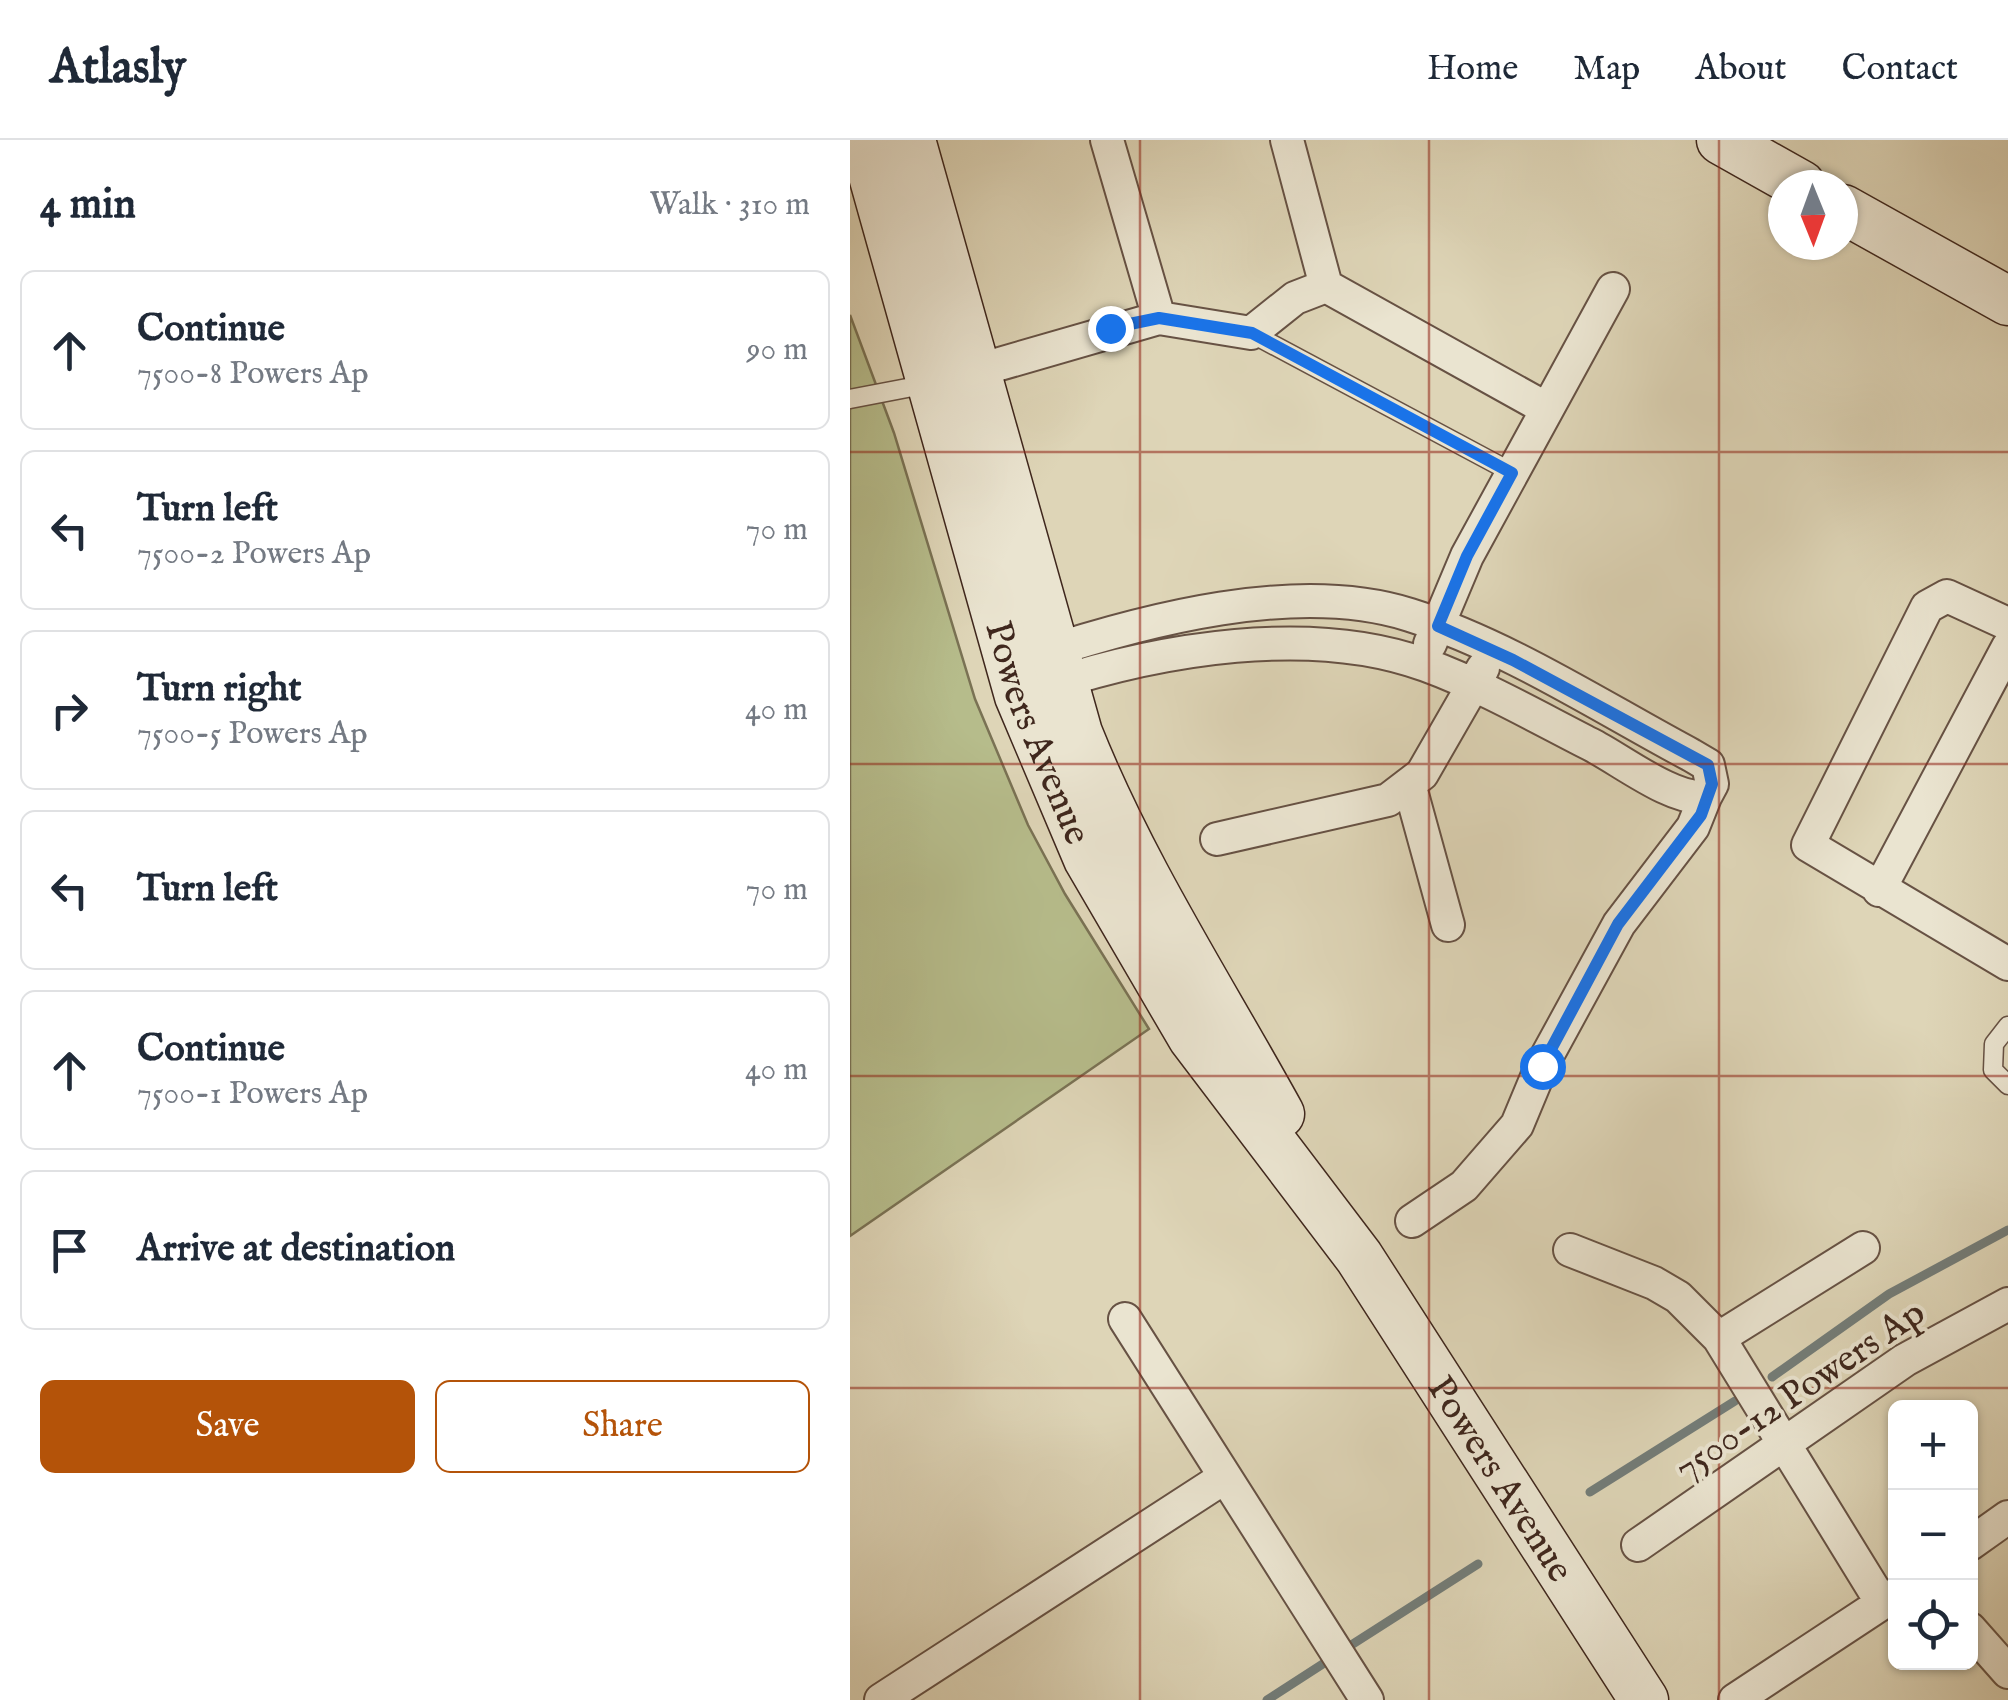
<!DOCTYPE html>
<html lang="en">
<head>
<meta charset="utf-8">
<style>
	:root { --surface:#fff; --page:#f2f2f3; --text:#1f2937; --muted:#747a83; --line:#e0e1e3; --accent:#b45309 }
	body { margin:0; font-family:"IM FELL English",serif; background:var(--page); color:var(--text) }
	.controls { position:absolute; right:30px; bottom:30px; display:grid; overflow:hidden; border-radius:15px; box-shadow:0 2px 8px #0004 }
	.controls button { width:90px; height:90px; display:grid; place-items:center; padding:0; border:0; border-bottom:2px solid var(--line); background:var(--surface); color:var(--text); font:50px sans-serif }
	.compass { position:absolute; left:918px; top:30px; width:90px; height:90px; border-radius:50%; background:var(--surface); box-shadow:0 2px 8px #0004; rotate:179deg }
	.stop { position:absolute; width:30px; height:30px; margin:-22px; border:8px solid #1a73e8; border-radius:50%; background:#fff }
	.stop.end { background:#1a73e8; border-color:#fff; box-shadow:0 2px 10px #0008 }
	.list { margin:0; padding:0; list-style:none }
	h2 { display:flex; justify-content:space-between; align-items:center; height:130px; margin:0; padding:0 40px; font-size:42px }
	h2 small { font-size:32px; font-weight:400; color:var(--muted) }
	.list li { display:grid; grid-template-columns:65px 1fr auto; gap:30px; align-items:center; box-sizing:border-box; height:160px; margin:0 20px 20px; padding:0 20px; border:2px solid var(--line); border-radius:15px }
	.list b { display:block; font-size:38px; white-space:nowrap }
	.list p { margin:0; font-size:32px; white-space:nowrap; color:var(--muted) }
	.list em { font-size:32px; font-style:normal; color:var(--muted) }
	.actions { display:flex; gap:20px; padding:30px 40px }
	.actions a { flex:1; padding:22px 0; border:2px solid var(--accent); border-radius:15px; text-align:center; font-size:35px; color:var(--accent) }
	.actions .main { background:var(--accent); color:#fff }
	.icon { flex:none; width:55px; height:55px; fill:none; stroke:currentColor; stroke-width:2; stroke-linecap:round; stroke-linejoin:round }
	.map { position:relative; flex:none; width:1158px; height:1560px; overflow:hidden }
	header { display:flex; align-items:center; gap:60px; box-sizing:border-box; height:140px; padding:0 50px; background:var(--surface); border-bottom:2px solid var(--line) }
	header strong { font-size:48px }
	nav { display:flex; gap:55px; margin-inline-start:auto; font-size:35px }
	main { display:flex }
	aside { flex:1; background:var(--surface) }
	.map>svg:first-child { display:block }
	.green { fill:#b6bc8b; stroke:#7a7254; stroke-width:2.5 }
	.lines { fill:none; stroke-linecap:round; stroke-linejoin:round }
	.stream { stroke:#737d79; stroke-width:9 }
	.lane-casing { stroke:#675244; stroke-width:21 }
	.street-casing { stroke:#675244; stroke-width:36 }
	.secondary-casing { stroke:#3f271d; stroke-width:51 }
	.lane { stroke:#eae4d0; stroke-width:18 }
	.street { stroke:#eae4d0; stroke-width:32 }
	.secondary { stroke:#eae4d0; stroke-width:48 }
	.route { stroke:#1a73e8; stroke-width:12 }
	.grid { fill:none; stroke:#8f2418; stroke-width:2.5; stroke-opacity:0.55 }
	.labels { text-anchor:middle; stroke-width:8; stroke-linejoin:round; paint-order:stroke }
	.street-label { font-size:38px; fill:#3f271d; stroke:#eae4d0 }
</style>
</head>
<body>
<header>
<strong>Atlasly</strong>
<nav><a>Home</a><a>Map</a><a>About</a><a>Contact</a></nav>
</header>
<main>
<aside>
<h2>4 min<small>Walk · 310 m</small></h2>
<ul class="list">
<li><svg class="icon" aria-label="ahead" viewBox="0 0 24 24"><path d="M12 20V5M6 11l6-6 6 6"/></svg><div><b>Continue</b><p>7500-8 Powers Ap</p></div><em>90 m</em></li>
<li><svg class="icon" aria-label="left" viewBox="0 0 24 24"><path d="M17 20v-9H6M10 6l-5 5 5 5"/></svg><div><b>Turn left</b><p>7500-2 Powers Ap</p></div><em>70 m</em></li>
<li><svg class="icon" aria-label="right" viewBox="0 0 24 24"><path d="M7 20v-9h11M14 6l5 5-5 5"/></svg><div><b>Turn right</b><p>7500-5 Powers Ap</p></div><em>40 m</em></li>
<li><svg class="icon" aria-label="left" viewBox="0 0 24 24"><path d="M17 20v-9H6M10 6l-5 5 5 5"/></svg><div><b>Turn left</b></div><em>70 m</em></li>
<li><svg class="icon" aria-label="ahead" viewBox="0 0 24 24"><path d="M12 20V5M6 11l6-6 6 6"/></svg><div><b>Continue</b><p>7500-1 Powers Ap</p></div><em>40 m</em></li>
<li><svg class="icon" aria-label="arrive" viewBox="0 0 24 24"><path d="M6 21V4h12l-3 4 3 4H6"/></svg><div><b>Arrive at destination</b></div></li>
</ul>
<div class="actions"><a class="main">Save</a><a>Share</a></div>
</aside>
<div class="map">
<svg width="1158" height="1560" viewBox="0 0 1158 1560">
	<rect width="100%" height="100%" fill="#ded5b7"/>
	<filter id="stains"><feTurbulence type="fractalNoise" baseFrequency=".002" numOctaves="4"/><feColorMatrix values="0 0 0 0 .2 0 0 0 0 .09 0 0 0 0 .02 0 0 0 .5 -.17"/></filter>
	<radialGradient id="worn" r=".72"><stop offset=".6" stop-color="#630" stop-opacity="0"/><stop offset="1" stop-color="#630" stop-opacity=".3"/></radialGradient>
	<!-- green -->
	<path class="green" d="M0,175L44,293L125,559L178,685L215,754L299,889L0,1096Z"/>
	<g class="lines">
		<!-- stream -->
		<path class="stream" d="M922,1237L1039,1154L1158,1090
			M740,1352L885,1261
			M495,1509L628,1424
			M417,1560L482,1518"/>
		<!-- lane casing -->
		<g class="lane-casing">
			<path id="lane" d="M401,193L663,333
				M0,259L78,244
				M1158,886L1144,904L1143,930L1158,945"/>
		</g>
		<!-- street casing -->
		<g class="street-casing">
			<path id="street" d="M257,0L309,178
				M437,0L476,146
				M108,236L309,178L401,193L445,158L476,146L697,269
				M1158,484L1097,456L1077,467L958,705L1158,824
				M580,504L617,416L763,149
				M185,516C294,480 447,439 560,475C658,506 751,567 841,615L858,625L862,644L855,657C823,661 770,619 740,604C687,577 633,546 576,525C461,483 310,509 197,546
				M560,647L598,785
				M367,699L538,660L572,634L633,528
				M1029,750L1158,507
				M562,1081L614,1046L667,985L692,925L769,784L843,687L855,657
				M720,1110L804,1143L828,1157L869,1198L1032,1463
				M275,1179L517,1560
				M869,1198L1013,1108
				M1120,1404L1158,1377
				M788,1405L1055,1220L1158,1164
				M1120,1489L1158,1532
				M31,1560L375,1337
				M885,1560L1046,1454"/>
		</g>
		<!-- secondary casing -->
		<g class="secondary-casing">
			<g id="secondary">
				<path id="s1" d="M13,0L169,556L238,719L342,897L509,1117L794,1560"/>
				<path d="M61,0L228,593C282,728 360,847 430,974"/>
				<path d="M871,0L951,45"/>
				<path d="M993,69L1158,161"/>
			</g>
		</g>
		<!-- lane -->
		<use href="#lane" class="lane"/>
		<!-- street -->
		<use href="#street" class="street"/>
		<!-- secondary -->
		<use href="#secondary" class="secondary"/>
	</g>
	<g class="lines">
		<!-- route -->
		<path class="route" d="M260,188L309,178L402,193L662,333L617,416L588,486L663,520L858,625L862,644L851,675L768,784L692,926"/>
	</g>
	<!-- grid -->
	<path class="grid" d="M290,0V1560M579,0V1560M869,0V1560M0,312H1158M0,624H1158M0,936H1158M0,1248H1158"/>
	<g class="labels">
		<!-- street labels -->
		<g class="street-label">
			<text dy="13" stroke="none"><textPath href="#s1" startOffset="618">Powers Avenue</textPath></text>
			<text transform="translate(949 1249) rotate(-34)" y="13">7500-12 Powers Ap</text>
			<text dy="13" stroke="none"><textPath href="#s1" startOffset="1500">Powers Avenue</textPath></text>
		</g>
	</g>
	<rect width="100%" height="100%" filter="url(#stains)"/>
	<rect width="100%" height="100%" fill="url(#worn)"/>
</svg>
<div class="controls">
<button>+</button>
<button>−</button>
<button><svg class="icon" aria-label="locate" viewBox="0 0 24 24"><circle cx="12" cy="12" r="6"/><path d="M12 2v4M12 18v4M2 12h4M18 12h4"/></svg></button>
</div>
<svg class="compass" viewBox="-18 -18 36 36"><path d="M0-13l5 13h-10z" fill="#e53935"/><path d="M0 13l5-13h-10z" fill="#747a83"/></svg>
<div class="stop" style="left:692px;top:926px"></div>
<div class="stop end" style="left:260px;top:188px"></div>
</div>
</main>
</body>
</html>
